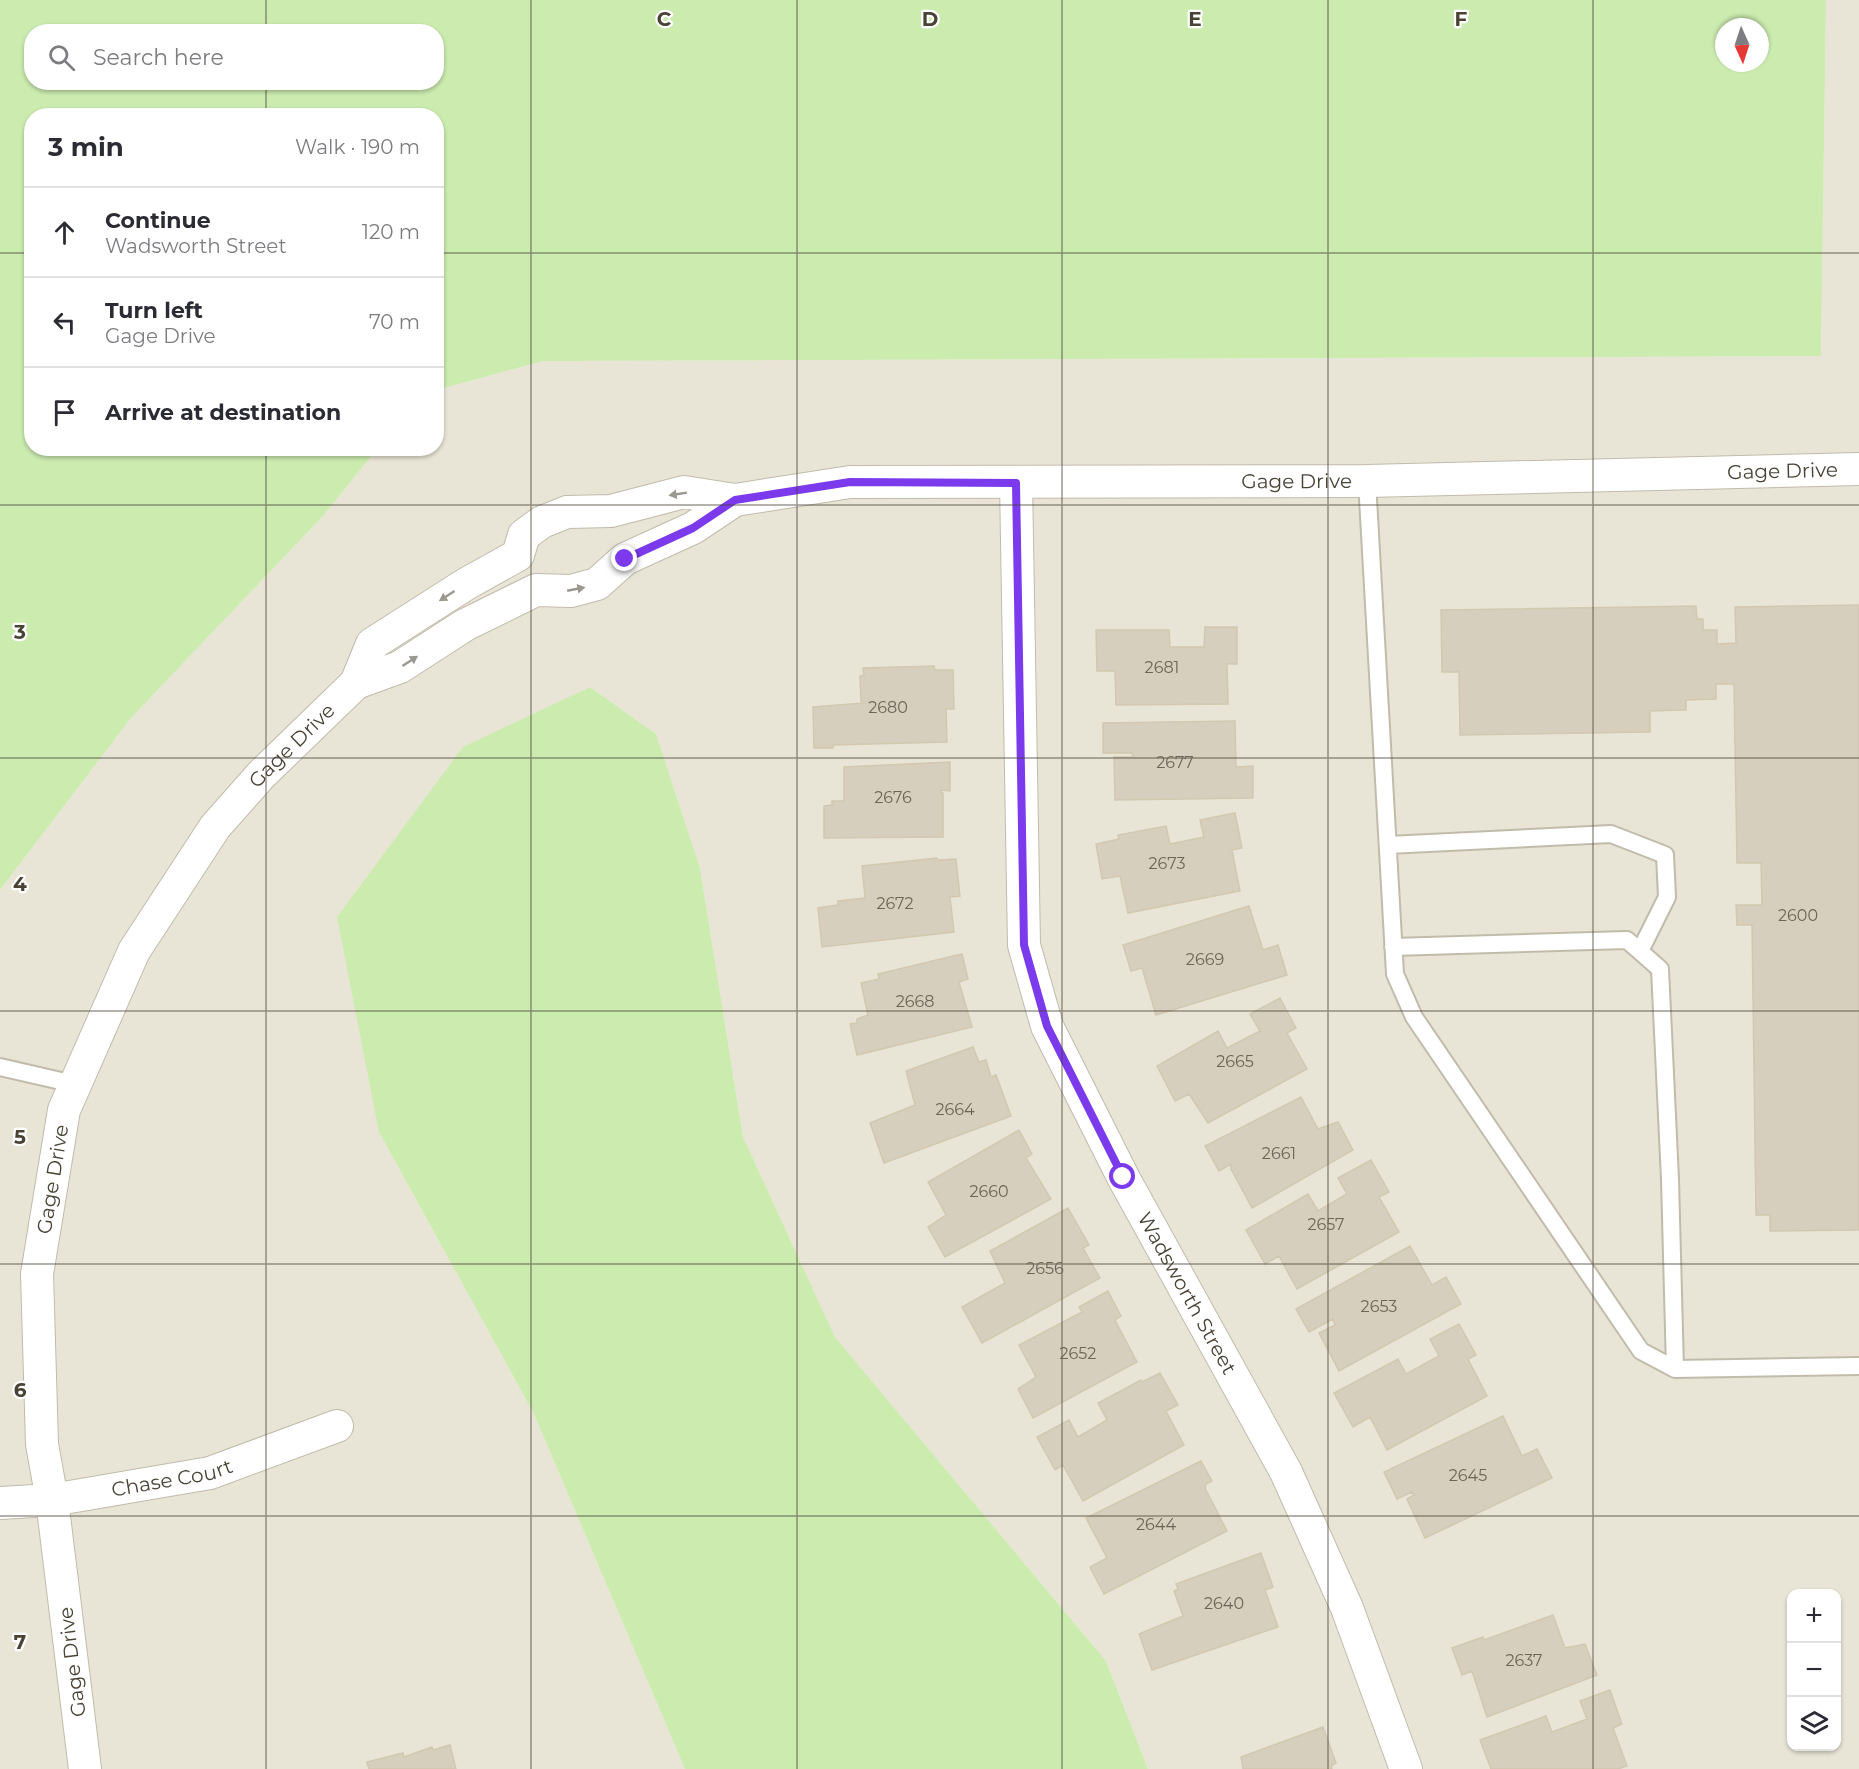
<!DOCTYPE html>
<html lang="en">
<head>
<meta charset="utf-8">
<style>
	:root { --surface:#fff; --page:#f7f7f7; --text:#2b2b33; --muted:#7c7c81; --line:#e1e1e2 }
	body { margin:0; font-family:Montserrat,sans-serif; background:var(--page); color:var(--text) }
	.controls { position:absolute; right:18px; bottom:18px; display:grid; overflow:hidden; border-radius:12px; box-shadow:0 2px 4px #0004 }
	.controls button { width:54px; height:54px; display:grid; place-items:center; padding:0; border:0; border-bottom:2px solid var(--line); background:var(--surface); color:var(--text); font:30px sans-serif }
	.compass { position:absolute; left:1715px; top:18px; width:54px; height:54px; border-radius:50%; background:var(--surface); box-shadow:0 2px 4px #0004; rotate:177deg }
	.stop { position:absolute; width:18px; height:18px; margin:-14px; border:4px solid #7c3aed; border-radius:50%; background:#fff }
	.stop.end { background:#7c3aed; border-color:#fff; box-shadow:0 2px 6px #0008 }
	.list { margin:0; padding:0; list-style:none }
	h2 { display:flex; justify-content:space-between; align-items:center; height:78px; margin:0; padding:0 24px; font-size:26px }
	h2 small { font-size:20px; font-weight:400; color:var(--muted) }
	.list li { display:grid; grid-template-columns:39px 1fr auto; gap:18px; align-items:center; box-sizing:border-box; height:90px; padding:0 24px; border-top:2px solid var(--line) }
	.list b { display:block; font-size:22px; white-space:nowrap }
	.list p { margin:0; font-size:20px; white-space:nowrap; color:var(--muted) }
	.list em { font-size:20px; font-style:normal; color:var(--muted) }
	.icon { flex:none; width:33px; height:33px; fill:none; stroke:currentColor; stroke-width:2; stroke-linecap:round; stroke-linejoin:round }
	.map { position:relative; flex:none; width:1859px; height:1769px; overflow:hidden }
	.search { position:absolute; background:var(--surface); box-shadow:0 2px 4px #0004; left:24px; top:24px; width:420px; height:66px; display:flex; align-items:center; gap:15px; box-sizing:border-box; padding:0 21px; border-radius:24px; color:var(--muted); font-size:22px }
	.panel { position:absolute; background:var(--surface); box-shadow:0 2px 4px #0004; left:24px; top:108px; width:420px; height:348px; border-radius:24px }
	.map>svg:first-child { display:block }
	.residential { fill:#e9e5d6; fill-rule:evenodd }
	.green { fill:#cbebaf; fill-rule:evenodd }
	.building { fill:#d7cfbd; stroke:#d2c8b0; stroke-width:1.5 }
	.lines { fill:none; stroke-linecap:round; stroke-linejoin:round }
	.lane-casing { stroke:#c1bbaa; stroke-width:20 }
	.street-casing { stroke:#c1bbaa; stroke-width:34 }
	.lane { stroke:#fff; stroke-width:16 }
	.street { stroke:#fff; stroke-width:32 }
	.oneway { fill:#9b9890 }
	.route { stroke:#7c3aed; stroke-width:8 }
	.grid { fill:none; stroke:#494336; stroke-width:1.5; stroke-opacity:0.55 }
	.labels { text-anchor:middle; stroke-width:4.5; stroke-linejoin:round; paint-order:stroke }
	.number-label { font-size:16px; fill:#6c6658 }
	.street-label { font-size:20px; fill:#494336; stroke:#fff }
	.grid-label { font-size:20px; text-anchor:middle; font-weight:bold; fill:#494336; stroke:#fff; stroke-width:4.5; stroke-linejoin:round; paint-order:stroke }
</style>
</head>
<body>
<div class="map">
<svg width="1859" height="1769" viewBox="0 0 1859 1769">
	<rect width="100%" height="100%" fill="#f5f2e8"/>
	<!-- residential -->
	<path class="residential" d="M1826,0H1859V1769H1148L1106,1661L835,1337L743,1137L700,868L656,734L590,687L379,1132L534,1414L685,1769H0V890L131,718L323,516L377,449L436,448L437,390L543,361L1821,356ZM1792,1594H1836V1746H1792Z"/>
	<!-- green -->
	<path class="green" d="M0,0H1826L1821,356L543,361L437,390L436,116H32V448L377,449L323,516L131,718L0,890ZM1724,27H1760V63H1724ZM32,32H436V82H32Z
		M590,687L656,734L700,868L743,1137L835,1337L1106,1661L1148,1769H685L534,1414L379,1132L337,917L463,747Z"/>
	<!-- building -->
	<path class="building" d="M1859,605V1230L1770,1231V1215H1756L1752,925H1737L1736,905H1762L1761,863H1737L1734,684H1716V699L1686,700V710L1650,711V732L1460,735L1459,672H1442L1441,610L1696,606L1697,619H1703V630H1717V644L1736,643L1735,607Z
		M1205,627H1237V664H1227L1228,704L1116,705L1115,671H1097L1096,630H1169L1170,647H1204Z
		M934,666L935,670H953L954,709H946L947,742L833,745V748H814L813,707L864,703L861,701L860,676L864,675L863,668Z
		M1235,721L1236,767L1253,766V798L1115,800L1114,757H1133L1132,753H1103V723Z
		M950,762V791L941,790V793H943V837L824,838V806L832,805V801H844V767Z
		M1235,813L1242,848L1232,850L1240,891L1128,913L1120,876L1102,879L1096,844L1119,839L1118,835L1166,826L1170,844L1204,837L1200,820Z
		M937,858L938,860L956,859L960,896L950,897L954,932L822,947L818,908L838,905V901L865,898L862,866Z
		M1249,906L1263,950L1278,945L1287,975L1156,1015L1142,968L1131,971L1123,945Z
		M962,954L968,979L959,982L972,1027L857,1055L850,1024L857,1023V1019L868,1015L861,983L879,979L878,974Z
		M1280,998L1296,1028L1287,1033L1307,1069L1208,1123L1189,1094L1175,1101L1157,1066L1218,1031L1227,1048L1260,1031L1250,1014Z
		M973,1047L979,1062L986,1060L991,1077L996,1075L1011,1116L884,1163L870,1123L915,1105L906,1071Z
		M1301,1097L1318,1129L1338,1122L1353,1150L1252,1208L1231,1169V1164L1219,1171L1205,1146Z
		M1019,1130L1032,1154L1026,1158L1051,1199L945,1257L928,1227L946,1215L928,1182Z
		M1371,1160L1389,1192L1379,1197L1399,1232L1297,1289L1279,1256L1265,1264L1246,1230L1308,1194L1318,1211L1347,1194L1338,1178Z
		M1068,1208L1089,1245L1083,1248L1100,1278L982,1343L962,1307L1005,1283L990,1251Z
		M1410,1246L1432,1285L1446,1277L1461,1304L1339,1371L1319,1333L1335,1325L1333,1319L1309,1332L1296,1309Z
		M1108,1291L1121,1316L1115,1320L1137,1362L1033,1418L1018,1389L1036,1377L1019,1345L1082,1312L1079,1307Z
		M1459,1324L1476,1355L1468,1359L1487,1396L1387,1450L1370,1417L1353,1427L1334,1393L1398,1359L1406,1374L1439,1356L1430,1339Z
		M1160,1373L1178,1405L1166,1411L1184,1445L1083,1501L1063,1465L1055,1470L1037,1437L1069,1420L1078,1437L1107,1420L1098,1403L1141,1380L1142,1382Z
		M1503,1416L1522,1456L1537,1449L1552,1478L1425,1538L1407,1499L1414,1495L1412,1492L1397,1499L1384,1472Z
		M1201,1461L1212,1481L1206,1484L1205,1488L1227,1531L1104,1594L1090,1567L1107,1558L1086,1518Z
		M1261,1553L1273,1587L1265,1590L1278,1627L1152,1670L1139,1634L1183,1616L1174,1591L1178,1589L1176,1584Z
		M1553,1615L1565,1648L1585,1644L1597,1675L1487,1717L1472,1671L1462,1675L1452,1648L1483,1637L1484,1640Z
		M1610,1690L1622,1724L1613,1728L1627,1766L1618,1769H1491L1480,1740L1546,1716L1552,1732L1587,1719L1580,1701Z
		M1323,1727L1336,1763L1331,1766L1332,1769H1243L1241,1757Z
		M450,1745L456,1769H369L367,1762L403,1753L404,1757L432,1747L433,1750Z"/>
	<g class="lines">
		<!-- lane casing -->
		<g class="lane-casing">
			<path id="lane" d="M1367,481L1395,974L1414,1017L1641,1351L1675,1369L1859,1366
				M1388,845L1611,834L1665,855L1667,897L1640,951
				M1393,947L1627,940L1660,969L1670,1179L1675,1369
				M0,1067L74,1084"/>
		</g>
		<!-- street casing -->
		<g class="street-casing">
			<g id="street">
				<path id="s1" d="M1016,482L1024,945L1047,1026L1123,1177L1286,1472L1347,1608L1406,1769"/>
				<path d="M356,683L400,667L465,625L536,590L571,591L597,584L625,559L693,528L735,500"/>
				<path id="s2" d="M0,1503L52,1500L210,1473L337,1426"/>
				<path id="s3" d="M85,1769L52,1500L42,1444L37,1274L64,1110L134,951L215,827L261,775L356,683L372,644L466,584L518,555L524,535L542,522L567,512L611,511L684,492L735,500L850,482L1367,481L1859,469"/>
			</g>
		</g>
		<!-- lane -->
		<use href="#lane" class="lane"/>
		<!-- street -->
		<use href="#street" class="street"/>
	</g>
	<!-- one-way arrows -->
	<defs><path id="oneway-solid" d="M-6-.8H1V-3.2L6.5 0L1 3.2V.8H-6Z" transform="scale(1.5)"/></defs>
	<g class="oneway">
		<use href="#oneway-solid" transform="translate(678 494) rotate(171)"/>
		<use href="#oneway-solid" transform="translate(576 589) rotate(-11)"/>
		<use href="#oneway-solid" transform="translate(447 596) rotate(147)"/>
		<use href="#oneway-solid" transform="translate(410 661) rotate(-33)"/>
	</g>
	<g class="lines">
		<!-- route -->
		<path class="route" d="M625,559L693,528L735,500L850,482L1016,483L1024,945L1047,1026L1123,1177"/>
	</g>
	<!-- grid -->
	<path class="grid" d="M266,0V32M531,0V1769M797,0V1769M1062,0V1769M1328,0V1769M1593,0V1769M266,82V116M0,253H32M436,253H1859M266,448V1769M0,505H1859M0,758H1859M0,1011H1859M0,1264H1859M0,1516H1859"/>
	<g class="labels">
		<!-- number labels -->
		<g class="number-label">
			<text x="1162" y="673">2681</text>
			<text x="888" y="713">2680</text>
			<text x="1175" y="768">2677</text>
			<text x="893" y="803">2676</text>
			<text x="1167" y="869">2673</text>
			<text x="895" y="909">2672</text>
			<text x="1798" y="921">2600</text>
			<text x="1205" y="965">2669</text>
			<text x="915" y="1007">2668</text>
			<text x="1235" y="1067">2665</text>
			<text x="955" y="1115">2664</text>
			<text x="1279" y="1159">2661</text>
			<text x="989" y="1197">2660</text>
			<text x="1326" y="1230">2657</text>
			<text x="1045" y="1274">2656</text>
			<text x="1379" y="1312">2653</text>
			<text x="1078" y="1359">2652</text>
			<text x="1468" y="1481">2645</text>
			<text x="1156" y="1530">2644</text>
			<text x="1224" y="1609">2640</text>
			<text x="1524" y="1666">2637</text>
		</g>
		<!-- street labels -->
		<g class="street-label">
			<text dy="7" stroke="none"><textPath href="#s3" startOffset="2691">Gage Drive</textPath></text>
			<text dy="7" stroke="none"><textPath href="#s3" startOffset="2205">Gage Drive</textPath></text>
			<text dy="7" stroke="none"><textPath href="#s3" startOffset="1098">Gage Drive</textPath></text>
			<text dy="7" stroke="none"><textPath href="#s3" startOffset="594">Gage Drive</textPath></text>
			<text dy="7" stroke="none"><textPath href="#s1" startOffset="849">Wadsworth Street</textPath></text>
			<text dy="7" stroke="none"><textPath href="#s2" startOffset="174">Chase Court</textPath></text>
			<text transform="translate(72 1662) rotate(-97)" y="7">Gage Drive</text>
		</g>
	</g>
	<g class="grid-label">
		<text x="664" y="26">C</text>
		<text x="930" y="26">D</text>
		<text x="1195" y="26">E</text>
		<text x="1461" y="26">F</text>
		<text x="20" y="639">3</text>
		<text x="20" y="891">4</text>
		<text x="20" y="1144">5</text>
		<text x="20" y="1397">6</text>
		<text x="20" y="1649">7</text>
	</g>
</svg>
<div class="controls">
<button>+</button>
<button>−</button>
<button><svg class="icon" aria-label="layers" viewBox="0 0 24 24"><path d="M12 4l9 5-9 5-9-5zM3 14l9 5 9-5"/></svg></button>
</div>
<svg class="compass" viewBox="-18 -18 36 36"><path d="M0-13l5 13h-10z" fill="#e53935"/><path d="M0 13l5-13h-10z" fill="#7c7c81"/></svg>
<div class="stop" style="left:1123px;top:1177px"></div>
<div class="stop end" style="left:625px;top:559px"></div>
<div class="search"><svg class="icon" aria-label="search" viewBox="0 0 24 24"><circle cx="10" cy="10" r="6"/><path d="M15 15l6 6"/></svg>Search here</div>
<section class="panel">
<h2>3 min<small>Walk · 190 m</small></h2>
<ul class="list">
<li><svg class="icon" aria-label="ahead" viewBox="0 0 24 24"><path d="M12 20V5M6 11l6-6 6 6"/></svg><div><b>Continue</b><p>Wadsworth Street</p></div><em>120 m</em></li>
<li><svg class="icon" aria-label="left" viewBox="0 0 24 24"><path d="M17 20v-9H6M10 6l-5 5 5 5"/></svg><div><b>Turn left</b><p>Gage Drive</p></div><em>70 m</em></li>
<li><svg class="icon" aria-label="arrive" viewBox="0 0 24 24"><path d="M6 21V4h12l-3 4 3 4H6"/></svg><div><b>Arrive at destination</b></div></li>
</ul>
</section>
</div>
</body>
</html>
